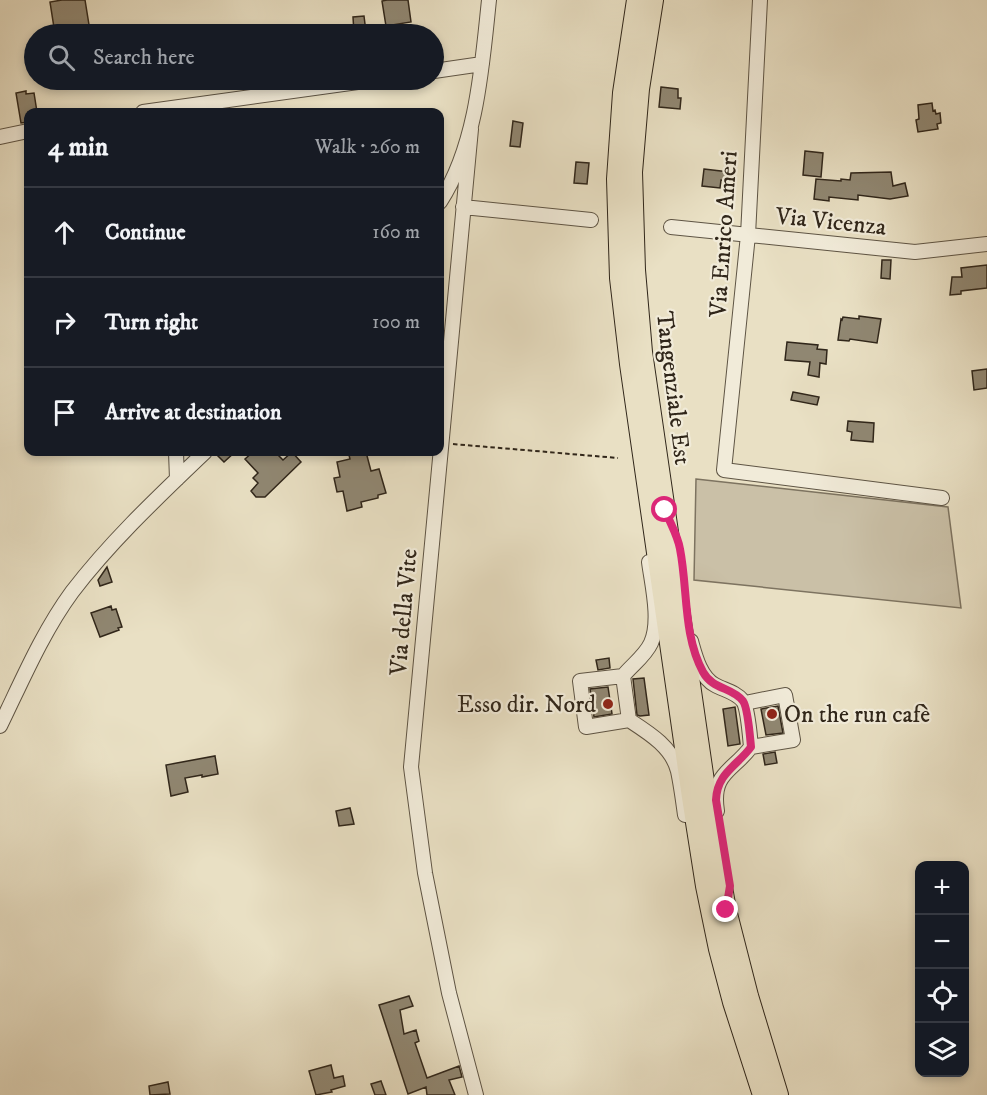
<!DOCTYPE html>
<html lang="en">
<head>
<meta charset="utf-8">
<style>
	:root { --surface:#171b24; --page:#20242c; --text:#f1f3f6; --muted:#9ea1a6; --line:#363941 }
	body { margin:0; font-family:"IM FELL DW Pica",serif; background:var(--page); color:var(--text) }
	.controls { position:absolute; right:18px; bottom:18px; display:grid; overflow:hidden; border-radius:12px; box-shadow:0 3px 9px #0003 }
	.controls button { width:54px; height:54px; display:grid; place-items:center; padding:0; border:0; border-bottom:2px solid var(--line); background:var(--surface); color:var(--text); font:30px sans-serif }
	.stop { position:absolute; width:18px; height:18px; margin:-14px; border:4px solid #db2777; border-radius:50%; background:#fff }
	.stop.end { background:#db2777; border-color:#fff; box-shadow:0 2px 6px #0008 }
	.list { margin:0; padding:0; list-style:none }
	h2 { display:flex; justify-content:space-between; align-items:center; height:78px; margin:0; padding:0 24px; font-size:26px }
	h2 small { font-size:20px; font-weight:400; color:var(--muted) }
	.list li { display:grid; grid-template-columns:39px 1fr auto; gap:18px; align-items:center; box-sizing:border-box; height:90px; padding:0 24px; border-top:2px solid var(--line) }
	.list b { display:block; font-size:22px; white-space:nowrap }
	.list em { font-size:20px; font-style:normal; color:var(--muted) }
	.icon { flex:none; width:33px; height:33px; fill:none; stroke:currentColor; stroke-width:2; stroke-linecap:round; stroke-linejoin:round }
	.map { position:relative; flex:none; width:987px; height:1095px; overflow:hidden }
	.search { position:absolute; background:var(--surface); box-shadow:0 3px 9px #0003; left:24px; top:24px; width:420px; height:66px; display:flex; align-items:center; gap:15px; box-sizing:border-box; padding:0 21px; border-radius:33px; color:var(--muted); font-size:22px }
	.panel { position:absolute; background:var(--surface); box-shadow:0 3px 9px #0003; left:24px; top:108px; width:420px; height:348px; border-radius:12px }
	.map>svg:first-child { display:block }
	.green { fill:#cac0a7; stroke:#7d7360; stroke-width:1.5 }
	.building { fill:#908772; stroke:#30261a; stroke-width:1.5 }
	.lines { fill:none; stroke-linecap:round; stroke-linejoin:round }
	.minor-casing { stroke:#5e5444; stroke-width:16 }
	.highway-casing { stroke:#30261a; stroke-width:22 }
	.path { stroke:#30261a; stroke-width:2; stroke-dasharray:4.5 3; stroke-linecap:butt }
	.minor { stroke:#f1ebd9; stroke-width:14 }
	.highway { stroke:#e9e0c4; stroke-width:20 }
	.route { stroke:#db2777; stroke-width:8 }
	.poi-dot { fill:#8f2418; stroke:#f1ebd9; stroke-width:2 }
	.labels { text-anchor:middle; stroke-width:4.5; stroke-linejoin:round; paint-order:stroke }
	.street-label { font-size:24px; fill:#30261a; stroke:#f1ebd9 }
	.poi-label { font-size:24px; fill:#30261a; stroke:#f1ebd9; text-anchor:end }
</style>
</head>
<body>
<div class="map">
<svg width="987" height="1095" viewBox="0 0 987 1095">
	<rect width="100%" height="100%" fill="#e9e0c4"/>
	<filter id="stains"><feTurbulence type="fractalNoise" baseFrequency=".00333" numOctaves="4"/><feColorMatrix values="0 0 0 0 .2 0 0 0 0 .09 0 0 0 0 .02 0 0 0 .5 -.17"/></filter>
	<radialGradient id="worn" r=".72"><stop offset=".6" stop-color="#630" stop-opacity="0"/><stop offset="1" stop-color="#630" stop-opacity=".3"/></radialGradient>
	<!-- green -->
	<path class="green" d="M696,479L948,507L961,608L694,580Z"/>
	<!-- building -->
	<path class="building" d="M62,0H85L90,31L70,34H55L50,2Z
		M387,0H408L411,22L386,26L382,1Z
		M364,16L366,32L354,33L353,17Z
		M661,87L678,89V98H681L680,109L659,107Z
		M26,91V94L34,93L37,112H28V122L21,123L16,93Z
		M932,103L933,111L935,110L936,114L940,113L941,123L937,124L938,129L918,132L916,120L919,119L918,105Z
		M513,121L523,123L520,147L510,146Z
		M805,151L823,153L821,177L803,175Z
		M576,162L589,163L587,184L574,183Z
		M704,169L729,172L728,181L721,180L720,188L702,186Z
		M891,172L893,186L905,183L908,196L890,199L858,195V200L829,197V201L814,199L816,179L841,181V179L850,180L851,173Z
		M882,260H891L890,279L881,278Z
		M987,265V288L961,291V294L950,295L952,277H962L961,268Z
		M859,316L881,319L877,343L850,339L849,341L838,340L841,319L842,320L843,317L859,319Z
		M787,342L818,345L817,349L827,350L826,364L820,363L819,377L808,375L810,362L785,360Z
		M987,369V388L974,390L972,371Z
		M793,392L819,397L817,405L791,400Z
		M848,421L874,423L873,442L851,440L852,432L847,431Z
		M214,452H235L224,462Z
		M253,452H275L283,460L292,452L301,462L265,497H256L251,491L258,483L253,478L258,473L245,459Z
		M366,452L371,471L379,469L386,493L378,495V498L361,502L362,507L347,511L343,491L337,492L334,478L340,477L337,462L350,459L349,455Z
		M107,567L112,582L100,586L98,580Z
		M111,606L112,610L116,609L122,627L118,628L119,630L100,637L91,613Z
		M609,658L610,668L598,670L596,660Z
		M644,678L649,715L640,716L637,715L633,679Z
		M608,687L612,714L594,717L590,689Z
		M778,706L783,733L766,735L761,709Z
		M735,707L740,744L728,746L723,709Z
		M775,752L777,763L765,765L763,754Z
		M215,756L218,774L202,777V775L185,778L188,792L171,796L166,765Z
		M350,808L354,824L339,826L336,811Z
		M409,996L413,1006L400,1010L404,1034L416,1030L419,1041L415,1043L427,1078L459,1066L462,1077L449,1080L455,1095H427L426,1087L408,1094L379,1005Z
		M331,1065L334,1078L343,1076L345,1086L331,1090L332,1092L316,1095L309,1071Z
		M381,1081L386,1095H375L371,1084Z
		M168,1082L170,1094L150,1095L149,1086Z"/>
	<g class="lines">
		<!-- minor casing -->
		<g class="minor-casing">
			<path id="minor" d="M760,0L748,235L724,470L942,498
				M434,71L482,64
				M143,112L372,80
				M471,129L411,767L425,873L449,993L476,1095
				M0,137L28,131
				M440,202C477,145 482,66 489,0
				M463,207L591,220
				M671,227L915,252L987,244
				M176,452L177,479
				M649,562C652,585 661,621 651,643C645,656 632,665 623,676L629,720C649,733 672,747 678,771C681,785 683,800 685,815
				M691,641C695,655 700,677 715,685C724,690 736,692 743,701C748,708 750,737 751,747C732,772 711,773 717,811
				M623,676L580,681L586,727L629,720
				M745,703L785,695L793,740L751,747
				M0,726C22,681 42,633 72,592C111,541 159,496 205,452"/>
		</g>
		<!-- highway casing -->
		<g class="highway-casing">
			<path id="highway" d="M637,0L623,93L617,179L620,278L630,364L692,797L706,886L719,949L733,1002L763,1095
				M653,0L639,89L632,172L635,270L642,352L707,802L726,910L748,996L778,1095"/>
		</g>
		<!-- path -->
		<path class="path" d="M453,444L618,458"/>
		<!-- minor -->
		<use href="#minor" class="minor"/>
		<!-- highway -->
		<use href="#highway" class="highway"/>
	</g>
	<g class="lines">
		<!-- route -->
		<path class="route" d="M665,510C670,523 678,536 680,549C688,590 683,635 703,672C713,690 732,687 743,701C748,708 750,737 751,747C737,766 717,773 716,800L730,886L726,910"/>
	</g>
	<!-- markers -->
	<g class="poi-dot">
		<circle cx="608" cy="704" r="6"/>
		<circle cx="772" cy="714" r="6"/>
	</g>
	<g class="labels">
		<!-- street labels -->
		<g class="street-label">
			<text transform="translate(831 221) rotate(6)" y="8">Via Vicenza</text>
			<text transform="translate(723 234) rotate(-86)" y="8">Via Enrico Ameri</text>
			<text transform="translate(674 388) rotate(83)" y="8">Tangenziale Est</text>
			<text transform="translate(403 612) rotate(-85)" y="8">Via della Vite</text>
		</g>
		<!-- poi labels -->
		<g class="poi-label">
			<text x="596" y="712">Esso dir. Nord</text>
			<text x="784" y="722" text-anchor="start">On the run cafè</text>
		</g>
	</g>
	<rect width="100%" height="100%" filter="url(#stains)"/>
	<rect width="100%" height="100%" fill="url(#worn)"/>
</svg>
<div class="controls">
<button>+</button>
<button>−</button>
<button><svg class="icon" aria-label="locate" viewBox="0 0 24 24"><circle cx="12" cy="12" r="6"/><path d="M12 2v4M12 18v4M2 12h4M18 12h4"/></svg></button>
<button><svg class="icon" aria-label="layers" viewBox="0 0 24 24"><path d="M12 4l9 5-9 5-9-5zM3 14l9 5 9-5"/></svg></button>
</div>
<div class="stop" style="left:665px;top:510px"></div>
<div class="stop end" style="left:726px;top:910px"></div>
<div class="search"><svg class="icon" aria-label="search" viewBox="0 0 24 24"><circle cx="10" cy="10" r="6"/><path d="M15 15l6 6"/></svg>Search here</div>
<section class="panel">
<h2>4 min<small>Walk · 260 m</small></h2>
<ul class="list">
<li><svg class="icon" aria-label="ahead" viewBox="0 0 24 24"><path d="M12 20V5M6 11l6-6 6 6"/></svg><div><b>Continue</b></div><em>160 m</em></li>
<li><svg class="icon" aria-label="right" viewBox="0 0 24 24"><path d="M7 20v-9h11M14 6l5 5-5 5"/></svg><div><b>Turn right</b></div><em>100 m</em></li>
<li><svg class="icon" aria-label="arrive" viewBox="0 0 24 24"><path d="M6 21V4h12l-3 4 3 4H6"/></svg><div><b>Arrive at destination</b></div></li>
</ul>
</section>
</div>
</body>
</html>
